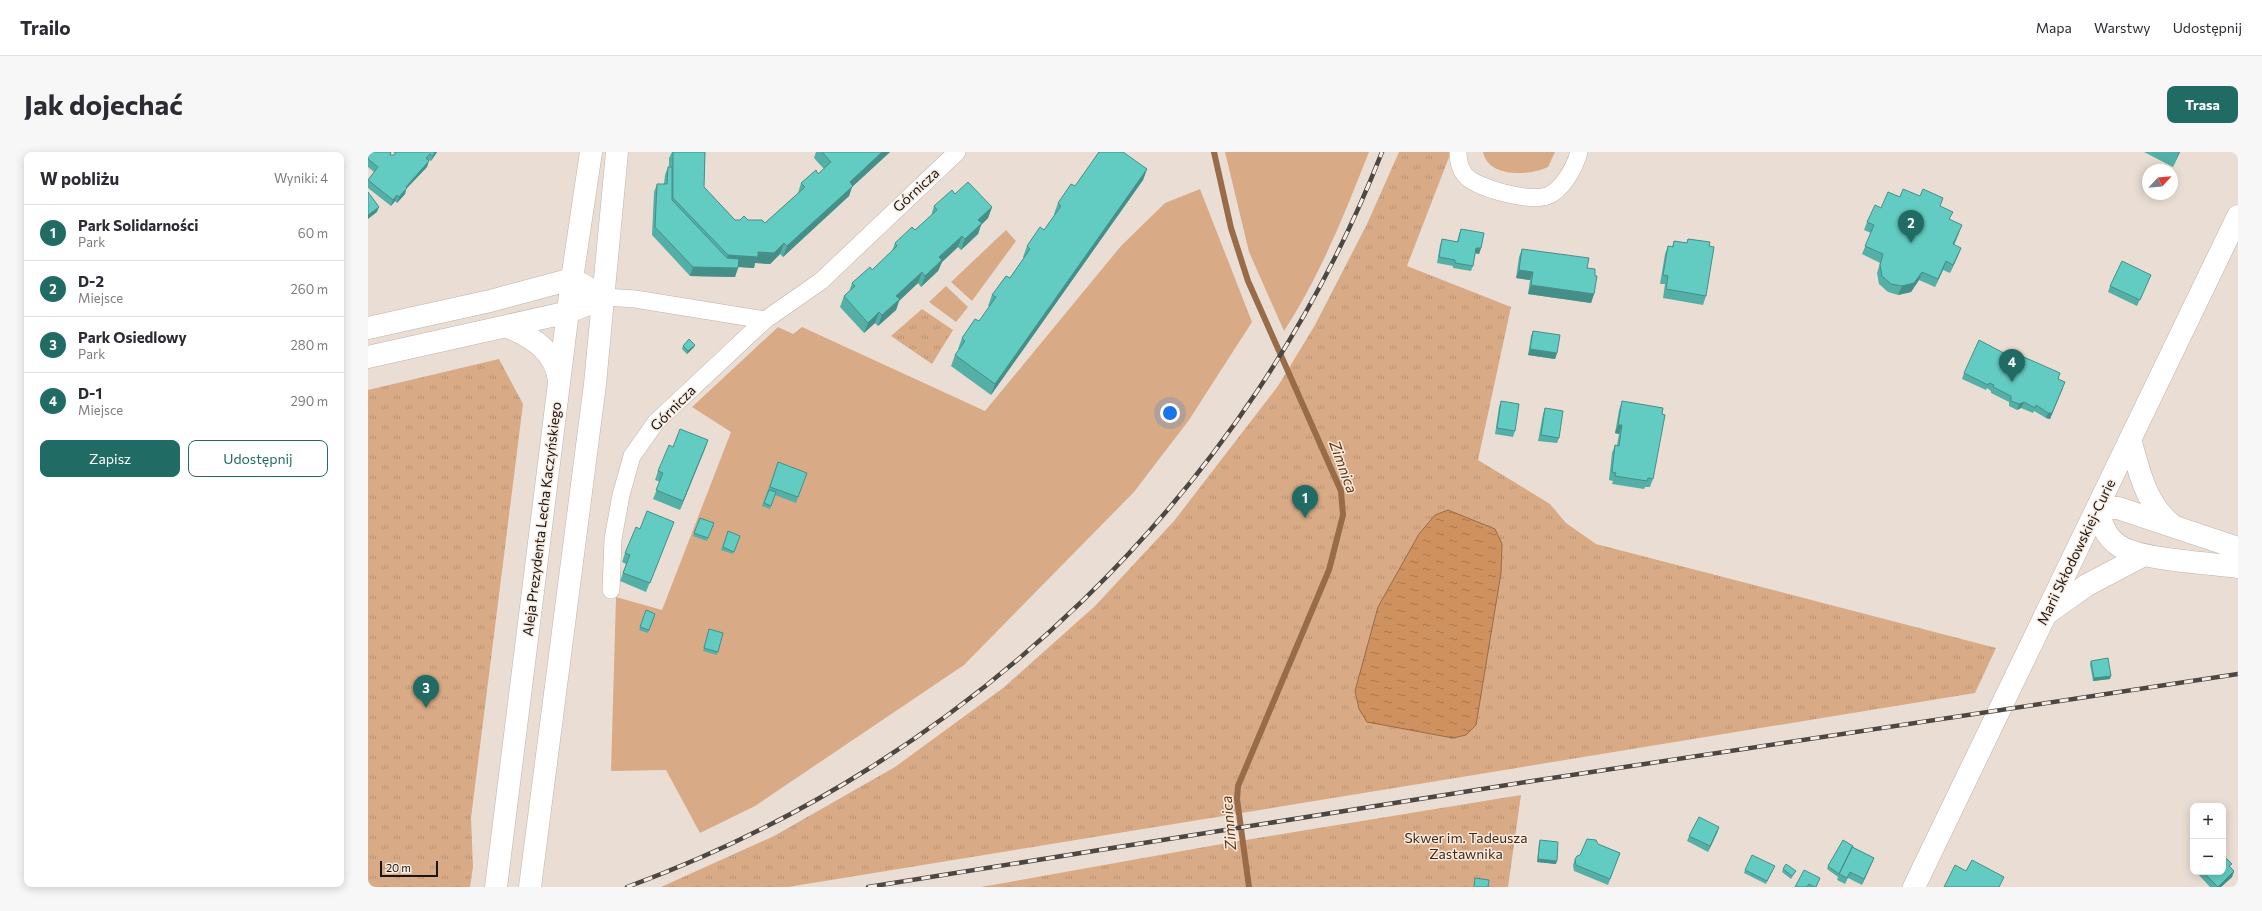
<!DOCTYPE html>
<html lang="pl">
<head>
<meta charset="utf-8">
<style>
	:root { --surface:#fff; --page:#f7f7f7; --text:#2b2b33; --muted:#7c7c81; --line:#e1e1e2; --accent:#206b64 }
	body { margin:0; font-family:Commissioner,sans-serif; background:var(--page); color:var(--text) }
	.controls { position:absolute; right:12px; bottom:12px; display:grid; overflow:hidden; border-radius:8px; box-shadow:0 2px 10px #0003 }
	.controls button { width:36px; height:36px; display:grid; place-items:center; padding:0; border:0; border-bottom:1px solid var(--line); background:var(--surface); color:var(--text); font:20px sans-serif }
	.compass { position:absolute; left:1774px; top:12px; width:36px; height:36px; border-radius:50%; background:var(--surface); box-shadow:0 2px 10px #0003; rotate:64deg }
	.scale { position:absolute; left:12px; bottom:10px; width:58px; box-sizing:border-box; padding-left:4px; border:2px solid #181411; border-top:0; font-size:11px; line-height:14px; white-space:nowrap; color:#181411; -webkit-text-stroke:3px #f8ebe1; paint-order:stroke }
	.you { position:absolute; left:802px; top:261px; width:14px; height:14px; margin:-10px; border:3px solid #fff; border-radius:50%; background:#1a73e8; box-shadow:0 0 0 6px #1a73e833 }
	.badge { display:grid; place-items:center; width:26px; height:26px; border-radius:50%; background:var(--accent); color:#fff; font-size:13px; font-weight:700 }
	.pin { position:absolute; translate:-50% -33px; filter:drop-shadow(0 1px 2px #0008) }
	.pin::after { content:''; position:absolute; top:21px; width:14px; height:12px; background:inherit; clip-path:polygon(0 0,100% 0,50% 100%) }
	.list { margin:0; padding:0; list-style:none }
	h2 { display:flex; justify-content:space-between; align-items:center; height:52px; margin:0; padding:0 16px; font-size:17px }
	h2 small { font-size:13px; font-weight:400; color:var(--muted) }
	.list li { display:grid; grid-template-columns:26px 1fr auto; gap:12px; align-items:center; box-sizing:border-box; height:56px; padding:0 16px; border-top:1px solid var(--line) }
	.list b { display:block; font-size:15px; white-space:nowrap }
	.list p { margin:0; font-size:13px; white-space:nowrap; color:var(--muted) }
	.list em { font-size:13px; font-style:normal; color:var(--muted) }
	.actions { display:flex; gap:8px; padding:12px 16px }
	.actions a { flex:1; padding:9px 0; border:1px solid var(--accent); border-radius:8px; text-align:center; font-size:14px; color:var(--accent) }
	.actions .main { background:var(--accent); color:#fff }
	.map { position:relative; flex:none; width:1870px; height:735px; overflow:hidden; border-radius:8px }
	header { display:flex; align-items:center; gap:24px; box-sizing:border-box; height:56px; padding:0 20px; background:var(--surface); border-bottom:1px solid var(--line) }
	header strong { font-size:19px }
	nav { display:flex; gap:22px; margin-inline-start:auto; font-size:14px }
	.intro { display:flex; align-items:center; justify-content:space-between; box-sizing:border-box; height:96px; padding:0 24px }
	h1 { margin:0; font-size:28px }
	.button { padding:10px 18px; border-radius:8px; background:var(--accent); color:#fff; font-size:14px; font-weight:700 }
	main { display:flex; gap:24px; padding:0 24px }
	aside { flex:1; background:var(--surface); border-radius:8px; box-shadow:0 2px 10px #0003 }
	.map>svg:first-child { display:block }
	.green { fill:#d8ab86 }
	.park { fill:url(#park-tufts) }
	.water { fill:url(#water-ripples); stroke:#986c48 }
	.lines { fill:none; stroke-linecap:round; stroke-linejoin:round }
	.stream { stroke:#986c48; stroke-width:6 }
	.street-casing { stroke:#beb2a9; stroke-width:18 }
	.secondary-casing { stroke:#beb2a9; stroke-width:23 }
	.street { stroke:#fff; stroke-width:17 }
	.secondary { stroke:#fff; stroke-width:22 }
	.rail-casing { stroke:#4d4743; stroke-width:4.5 }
	.rail { stroke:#f8ebe1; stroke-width:3; stroke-dasharray:9; stroke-linecap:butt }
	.wall { fill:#54afa7 }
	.shaded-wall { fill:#458f88 }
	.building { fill:#62ccc2; stroke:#458f88 }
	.labels { text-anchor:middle; stroke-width:3; stroke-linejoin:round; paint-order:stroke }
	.street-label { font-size:14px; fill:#181411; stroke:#f8ebe1 }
	.park-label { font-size:14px; fill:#432913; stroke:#f8ebe1 }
	.water-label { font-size:15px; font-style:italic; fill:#613810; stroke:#f8ebe1 }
</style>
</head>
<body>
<header>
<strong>Trailo</strong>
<nav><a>Mapa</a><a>Warstwy</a><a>Udostępnij</a></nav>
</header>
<div class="intro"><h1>Jak dojechać</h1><a class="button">Trasa</a></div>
<main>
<aside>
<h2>W pobliżu<small>Wyniki: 4</small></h2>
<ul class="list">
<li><span class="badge">1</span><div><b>Park Solidarności</b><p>Park</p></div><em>60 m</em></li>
<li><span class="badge">2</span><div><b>D-2</b><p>Miejsce</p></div><em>260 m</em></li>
<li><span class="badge">3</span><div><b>Park Osiedlowy</b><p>Park</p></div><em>280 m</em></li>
<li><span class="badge">4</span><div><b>D-1</b><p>Miejsce</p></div><em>290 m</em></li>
</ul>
<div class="actions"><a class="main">Zapisz</a><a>Udostępnij</a></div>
</aside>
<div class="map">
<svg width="1870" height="735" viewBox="0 0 1870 735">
	<defs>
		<pattern id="park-tufts" width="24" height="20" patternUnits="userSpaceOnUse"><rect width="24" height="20" fill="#d8ab86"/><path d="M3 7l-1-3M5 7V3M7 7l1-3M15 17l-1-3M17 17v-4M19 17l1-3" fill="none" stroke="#b99273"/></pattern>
		<pattern id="water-ripples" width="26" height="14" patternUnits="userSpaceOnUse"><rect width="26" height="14" fill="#cf925f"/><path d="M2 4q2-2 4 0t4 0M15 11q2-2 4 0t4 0" fill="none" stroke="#a7764d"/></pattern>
	</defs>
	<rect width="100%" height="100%" fill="#eaded4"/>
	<!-- green -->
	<path class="green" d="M857,0H1001C977,61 952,124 916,179L881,100Z
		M1115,0H1187L1180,15C1162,24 1120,26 1115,0Z
		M832,37L884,170L821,268L766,340L596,513L387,654L332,681L298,618L243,619L248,445L294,458L363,280L324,255L410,175L425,182L434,175L617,259L753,94L797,51Z
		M638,78L648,89L604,149L583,130Z
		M578,134L600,155L588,170L561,150Z"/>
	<!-- park -->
	<path class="park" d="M1031,0H1083L1039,114L1143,155L1110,308L1182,352L1198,371L1228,392L1628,496L1607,541L420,735H293L406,684L527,615L635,536L727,454L806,369L910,234L947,173L999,72Z
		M554,157L585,178L564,212L523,184Z
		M131,207L155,252L103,666L105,715L102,735H0V238Z
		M1153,643L1140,735H613L859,691Z"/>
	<!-- water -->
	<path class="water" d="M1080,358L1127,377L1134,392L1133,421L1108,573L1098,583L1085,586L999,570L991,557L987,539L1010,455L1051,382L1067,363Z"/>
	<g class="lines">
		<!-- stream -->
		<path class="stream" d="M846,0L863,76L880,129L973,339L975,363L961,418L870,634L869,647L881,735"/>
		<!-- street casing -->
		<g class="street-casing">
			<path id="street" d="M1090,0C1090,7 1092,17 1097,23C1109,37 1162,50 1179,44C1194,39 1207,15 1211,0
				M237,145L267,147L397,168L453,129L589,0
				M243,438L245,387L253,343L264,304L288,270L397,168"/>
		</g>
		<!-- secondary casing -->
		<g class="secondary-casing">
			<path id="secondary" d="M140,175C165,185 188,200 191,229
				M0,176L122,149L204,127L237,145
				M0,205L201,160L237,145
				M1762,287C1771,318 1777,351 1803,372
				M1730,356C1733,371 1737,384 1750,393C1770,408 1842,411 1870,415
				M1730,356H1750L1870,396
				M1681,460L1719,433L1776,403
				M128,735L204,127L223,0
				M162,735L227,232L249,0
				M1546,735L1870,64"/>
		</g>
		<!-- street -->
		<use href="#street" class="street"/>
		<!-- secondary -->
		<use href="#secondary" class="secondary"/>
		<!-- rail casing -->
		<g class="rail-casing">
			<path id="rail" d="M259,735C602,610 881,340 1014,0
				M500,735L1171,628L1870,522"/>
		</g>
		<!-- rail -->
		<use href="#rail" class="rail"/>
	</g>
	<!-- wall -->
	<path class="wall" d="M25,0H69L63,9L60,8L59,15L38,37L37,42L29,51L27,49L23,54L0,36V28L6,20L0,15V3H26L27,2Z
		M304,0H337L336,35L367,68H380L397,71L430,41L433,31L450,22L456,17L446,6L448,0H522L484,35L481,44L415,105L412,102L402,112L387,111L386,116L370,115L367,125L322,124L284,83L286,40L289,32H296L297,23L300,15H301V6Z
		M1776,0H1812L1805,15Z
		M779,17L775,28L623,243L583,214L587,203L591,198L590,197L594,186L611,169L622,154H620L624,143L642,126L656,106L655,105L659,94L676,78L687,63L686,62L690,51L707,34Z
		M587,42L624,55L620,66L613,73L610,82L593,98L590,95L574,110L570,119L553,135L550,131L531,149L528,158L510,174L507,171L496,181L472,155L476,144L481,140L484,131L504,118L524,99L527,91L547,78L563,64L566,54Z
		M1532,45L1572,54L1591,81L1586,93L1593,96L1582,121L1575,118L1567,135L1551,128L1543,140L1530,143L1520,140L1511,132L1509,121L1512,111L1494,102L1503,81L1496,78L1499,70L1513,56Z
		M1093,77L1113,96L1111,102L1107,101L1105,114L1103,119L1085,116V114L1069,111L1072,93L1074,87L1089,90L1091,82Z
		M1320,87L1341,94L1338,144L1335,153L1295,146L1297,132H1292L1297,102L1300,94L1304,95L1306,89L1319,91Z
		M1154,97L1219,116L1227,124L1226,142L1223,151L1160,142L1162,128L1148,126L1151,105Z
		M1783,123L1769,154L1740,140L1742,134Z
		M1165,179L1189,201L1187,207L1160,203L1163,184Z
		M327,193L326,195L319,202L314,197L315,194Z
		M1647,207L1691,227L1695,236L1682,267L1678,266L1666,259L1665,261L1653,256L1649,258L1641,254V250L1623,241V239L1619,236L1618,238L1594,227L1596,221Z
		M1133,249L1147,279L1145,285L1127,282L1131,255Z
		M1254,249L1285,327L1282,335H1277L1276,337L1244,332L1245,329L1241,328L1244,301L1247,293H1249L1251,282L1247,281L1251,258Z
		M1177,256L1191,286L1189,291L1170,289L1175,262Z
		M340,288L312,358L285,347L292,330L287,328L290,319L305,295Z
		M410,310L439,321L428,351L407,343L402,357L394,354Z
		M332,366L346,371L339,389L325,384Z
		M306,370L278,440L252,429L258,412L254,410L257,401Z
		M360,379L372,384L365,402L353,398Z
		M278,458L287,462L280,481L271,478Z
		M341,477L355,481L349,503L335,499Z
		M1723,509L1742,527L1725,529L1722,512Z
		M1351,675L1349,681L1340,700L1319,689L1321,684Z
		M1172,688L1188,712L1169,710L1171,691Z
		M1230,692L1252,701L1240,733L1206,719L1205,713L1207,707L1212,703Z
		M1485,695L1506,706L1494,733L1480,726L1477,732L1469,728L1470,725L1459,717L1460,714Z
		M1405,717L1398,732L1376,721L1377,718Z
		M1415,717L1428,719L1426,722L1423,727L1414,720Z
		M1866,719L1864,725L1853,735H1842L1830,722V720H1855Z
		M1452,726L1448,735H1427Z"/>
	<!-- shaded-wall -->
	<path class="shaded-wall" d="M67,0H69L63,9L65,4Z
		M514,0H522L484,35L481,44L415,105L419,94L482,30Z
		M1811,0H1812L1805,15Z
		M61,9L59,15L38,37L37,42L29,51L31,45L38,35Z
		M779,17L775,28L623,243L627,232Z
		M29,43L27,49L23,54L25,48Z
		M11,55L9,60L0,67V63Z
		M624,55L620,66L613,73L610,82L593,98L597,87L610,68Z
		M1594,73L1591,81L1582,101L1585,92Z
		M594,84L590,95L574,110L570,119L553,135L557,124L571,105Z
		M416,91L412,102L402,112L387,111L386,116L356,114L360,103L390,100Z
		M1108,96H1113L1111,102L1106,101Z
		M1593,96L1590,104L1582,121L1585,113Z
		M1578,109L1575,118L1567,135L1570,127Z
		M325,115L370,116L367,125L322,124Z
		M1151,118L1165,120L1162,128L1148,126Z
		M554,120L550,131L531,149L528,158L510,174L514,163L528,144Z
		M1554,120L1551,128L1543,140L1530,143L1534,134Z
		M1163,133L1226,142L1223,151L1160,142Z
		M511,160L507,171L496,181L500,171Z
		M327,193L326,195L319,202L320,199Z
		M1162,197L1189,201L1187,207L1160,203Z
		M1697,230L1682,267L1678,266L1680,261Z
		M1656,250L1653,256L1649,258L1651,252Z
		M1250,273H1254L1251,282L1247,281Z
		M340,288L337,297L312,358L315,349Z
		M1743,524L1742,527L1725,529L1726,526Z
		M1351,675L1349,681L1340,700L1342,694Z
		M1506,706L1504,711L1494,733L1496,727Z
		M1170,707L1189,709L1188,712L1169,710Z
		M1866,719L1864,725L1853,735H1850Z"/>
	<!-- building -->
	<path class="building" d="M2,0H23L22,3H26L29,0H67L65,4L62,2L58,6L61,9L38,35L39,36L31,45L29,43L25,48L0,28L10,15L0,7V3Z
		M305,0H337L336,35L367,68H372L376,64L380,68H394L397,71L437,35L433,31L448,18L450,22L463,10L454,0H514L482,30L485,34L419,94L416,91L406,101L390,100V105L360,103L305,46Z
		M731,0H755L779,17L627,232L587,203L597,189L594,186L607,167L611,169L628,145L624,143L638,124L642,126L662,97L659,94L672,75L676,78L693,54L690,51L703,32L707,34Z
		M300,15H304V48L359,106L371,107L370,116L325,115L287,75L289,32H299Z
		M600,30L624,55L610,68L614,71L597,87L594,84L571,105L574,108L557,124L554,120L528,144L532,147L514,163L511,160L500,171L476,144L487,134L484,131L502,115L504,118L529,94L527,91L544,75L547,78L569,58L566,54L584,38L587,42Z
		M1535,37L1552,44L1555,37L1575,46L1572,54L1585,60L1581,67L1594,73L1585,92L1593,96L1585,113L1578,109L1570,127L1554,120L1546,131L1534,134L1523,132L1514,124L1512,113L1515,102L1497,94L1506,73L1499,70L1507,53L1513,56L1520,40L1532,45Z
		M0,40L11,55L0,63Z
		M1093,77L1116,81L1113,96H1108L1105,114L1087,111V108L1071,105L1074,87L1090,90Z
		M1320,87L1342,90L1341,94L1346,95L1338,144L1298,137L1300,124L1295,123L1300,94L1305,95L1306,89L1319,91Z
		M1154,97L1221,106L1219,116L1227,117V124H1229L1226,142L1163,133L1165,120L1151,118Z
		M1754,109L1783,123L1772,148L1742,134Z
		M1165,179L1192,183L1189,201L1162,197Z
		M321,187L327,193L320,199L315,194Z
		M1611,188L1647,207L1649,202L1692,221L1690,227L1697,230L1684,261H1680L1668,253L1667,256L1656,250L1651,252L1643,249V244L1625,235L1626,233L1621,231L1620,233L1596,221Z
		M1133,249L1151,252L1147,279L1129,276Z
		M1254,249L1295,256L1294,262L1297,263L1285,327L1280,326L1279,329L1247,324L1248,321L1244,320L1247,293L1251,294L1254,273H1250Z
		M1177,256L1195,259L1191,286L1173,283Z
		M312,277L340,288L315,349L288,338L295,321L290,319L301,293L305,295Z
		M410,310L439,321L430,345L402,335Z
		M401,338L408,340L403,354L396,351Z
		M279,359L306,370L282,431L255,421L262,403L257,401L268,375L272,377Z
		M332,366L346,371L340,386L326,381Z
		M360,379L372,384L366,400L355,395Z
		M278,458L287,462L281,478L272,475Z
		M341,477L355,481L350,500L336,496Z
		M1740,506L1743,524L1726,526L1723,509Z
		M1331,665L1351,675L1342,694L1321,684Z
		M1219,687L1228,688L1230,692L1252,701L1242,727L1208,713L1207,707L1209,704L1212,703Z
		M1172,688L1190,690L1189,709L1170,707Z
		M1475,688L1485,694L1471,722L1460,714Z
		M1484,695L1506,706L1496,727L1482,720L1479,726L1471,722Z
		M1384,703L1407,714L1399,729L1377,718Z
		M1855,703L1864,712L1861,714L1866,719L1850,735L1835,720H1855Z
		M1604,708L1636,725L1631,735H1576L1587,713L1598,719Z
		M1418,712L1428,719L1424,724L1415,717Z
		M1436,718L1452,726L1448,735H1446L1441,732L1439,735H1427Z
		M1107,726L1121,728L1120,735H1106Z"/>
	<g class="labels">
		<!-- street labels -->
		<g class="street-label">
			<text transform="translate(548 38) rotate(-43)" y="5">Górnicza</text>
			<text transform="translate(305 256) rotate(-45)" y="5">Górnicza</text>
			<text transform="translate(174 367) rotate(-83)" y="5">Aleja Prezydenta Lecha Kaczyńskiego</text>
			<text transform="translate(1708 400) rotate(-64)" y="5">Marii Skłodowskiej-Curie</text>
		</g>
		<!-- park labels -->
		<g class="park-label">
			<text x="1098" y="691">Skwer im. Tadeusza<tspan x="1098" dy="16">Zastawnika</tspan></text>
		</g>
		<!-- water labels -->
		<g class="water-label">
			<text transform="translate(975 315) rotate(70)" y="5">Zimnica</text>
			<text transform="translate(861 671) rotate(-95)" y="5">Zimnica</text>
		</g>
	</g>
</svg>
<div class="controls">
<button>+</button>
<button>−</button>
</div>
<svg class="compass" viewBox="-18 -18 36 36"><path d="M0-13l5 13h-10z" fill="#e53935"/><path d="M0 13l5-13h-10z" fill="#7c7c81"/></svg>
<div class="scale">20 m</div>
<div class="you"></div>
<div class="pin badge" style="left:937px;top:366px">1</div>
<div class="pin badge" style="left:1543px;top:91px">2</div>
<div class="pin badge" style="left:58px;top:556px">3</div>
<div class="pin badge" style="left:1644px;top:230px">4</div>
</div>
</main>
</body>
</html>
